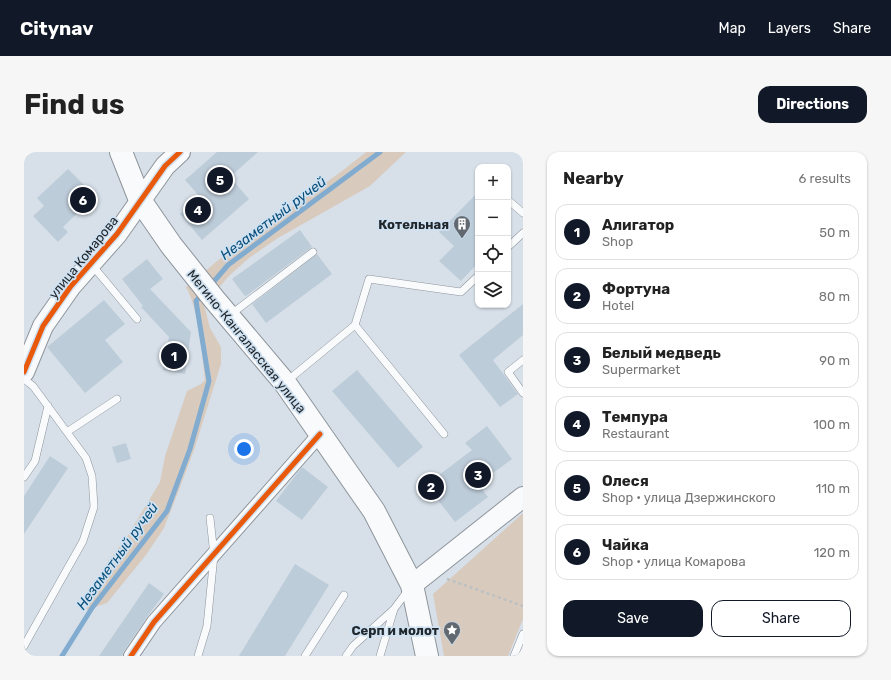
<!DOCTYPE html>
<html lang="en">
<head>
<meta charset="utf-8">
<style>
	:root { --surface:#fff; --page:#f6f6f6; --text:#222; --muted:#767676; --line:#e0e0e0; --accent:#111827 }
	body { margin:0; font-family:Rubik,sans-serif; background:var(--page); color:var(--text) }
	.controls { position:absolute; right:12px; top:12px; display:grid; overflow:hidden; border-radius:8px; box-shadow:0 1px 3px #0004 }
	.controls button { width:36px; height:36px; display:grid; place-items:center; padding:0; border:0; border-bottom:1px solid var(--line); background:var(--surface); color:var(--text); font:20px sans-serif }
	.you { position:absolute; left:220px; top:297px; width:14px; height:14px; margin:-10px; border:3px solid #fff; border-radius:50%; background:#1a73e8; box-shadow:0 0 0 6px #1a73e833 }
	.badge { display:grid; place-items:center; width:26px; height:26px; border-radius:50%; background:var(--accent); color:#fff; font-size:13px; font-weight:700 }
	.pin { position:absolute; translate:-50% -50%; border:2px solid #fff; box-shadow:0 1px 4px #0006 }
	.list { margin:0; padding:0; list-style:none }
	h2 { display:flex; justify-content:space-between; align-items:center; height:52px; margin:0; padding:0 16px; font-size:17px }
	h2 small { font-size:13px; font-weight:400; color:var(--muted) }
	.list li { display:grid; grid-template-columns:26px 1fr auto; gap:12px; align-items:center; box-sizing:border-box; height:56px; margin:0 8px 8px; padding:0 8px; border:1px solid var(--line); border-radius:12px }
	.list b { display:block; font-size:15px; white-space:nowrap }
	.list p { margin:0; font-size:13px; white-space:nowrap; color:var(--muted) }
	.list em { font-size:13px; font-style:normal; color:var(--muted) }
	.actions { display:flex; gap:8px; padding:12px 16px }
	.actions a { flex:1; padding:9px 0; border:1px solid var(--accent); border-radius:12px; text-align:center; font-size:14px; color:var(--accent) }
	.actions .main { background:var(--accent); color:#fff }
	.icon { flex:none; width:22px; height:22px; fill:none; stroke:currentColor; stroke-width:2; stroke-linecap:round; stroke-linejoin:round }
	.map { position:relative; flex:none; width:499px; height:504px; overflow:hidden; border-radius:12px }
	header { display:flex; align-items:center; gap:24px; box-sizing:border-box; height:56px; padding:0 20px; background:var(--accent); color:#fff }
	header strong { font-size:19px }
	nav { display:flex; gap:22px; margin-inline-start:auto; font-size:14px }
	.intro { display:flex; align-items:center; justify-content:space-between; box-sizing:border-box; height:96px; padding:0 24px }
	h1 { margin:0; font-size:28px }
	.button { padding:10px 18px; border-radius:12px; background:var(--accent); color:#fff; font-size:14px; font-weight:700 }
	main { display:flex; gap:24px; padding:0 24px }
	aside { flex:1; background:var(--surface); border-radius:12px; box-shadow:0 1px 3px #0004 }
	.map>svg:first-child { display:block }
	.green { fill:#d9cabe }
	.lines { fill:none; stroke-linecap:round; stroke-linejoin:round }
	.stream { stroke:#81accf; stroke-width:5 }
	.building { fill:#bdccd9 }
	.lane-casing { stroke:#8e959b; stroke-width:8 }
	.street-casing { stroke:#8e959b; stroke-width:16 }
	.secondary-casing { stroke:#8e959b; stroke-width:22 }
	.primary-casing { stroke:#8e959b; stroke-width:24 }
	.path { stroke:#bcc1c3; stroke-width:2.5; stroke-dasharray:3 3; stroke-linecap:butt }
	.lane { stroke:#f9fafc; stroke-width:7 }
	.street { stroke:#f9fafc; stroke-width:14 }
	.secondary { stroke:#f9fafc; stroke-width:20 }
	.primary { stroke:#f9fafc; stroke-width:22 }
	.cycleway-casing { stroke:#cfe1f1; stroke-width:8 }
	.cycleway { stroke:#e8590c; stroke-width:5 }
	.labels { text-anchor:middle; stroke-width:3.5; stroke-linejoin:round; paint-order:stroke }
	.poi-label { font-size:13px; font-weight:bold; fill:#21282d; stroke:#cfe1f1; text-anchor:end }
	.street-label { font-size:13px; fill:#21282d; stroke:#cfe1f1 }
	.water-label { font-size:14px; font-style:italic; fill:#084f7b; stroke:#cfe1f1 }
</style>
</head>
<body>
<header>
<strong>Citynav</strong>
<nav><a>Map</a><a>Layers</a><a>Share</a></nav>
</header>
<div class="intro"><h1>Find us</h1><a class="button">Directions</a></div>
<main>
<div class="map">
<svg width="499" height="504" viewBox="0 0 499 504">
	<rect width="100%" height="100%" fill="#d7e0e9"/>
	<!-- green -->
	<path class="green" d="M342,0H382L346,34L254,86L225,106L205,124L180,153L186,176L197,195V212L170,298L153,343L140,376L122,403L83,451L62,458L84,409L101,388L136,330L141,304L163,239L177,232L181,228C178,201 175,158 162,135L227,81L247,70L318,19Z
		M499,361V467L484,504H420L409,442Z"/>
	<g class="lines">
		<!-- stream -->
		<path class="stream" d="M186,134L204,113L356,0
			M38,504L68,456L143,359L166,297L185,229L172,149L179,141"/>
	</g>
	<!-- building -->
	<path class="building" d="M193,0H234L206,25L225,47L178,88L156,62L176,45L161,28Z
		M44,17L71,44L39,75L44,80L34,90L9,64L20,54L13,46Z
		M454,40V111L437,129L415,109L430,94L415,80Z
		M276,78L288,95L222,144L220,143L208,127Z
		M293,102L308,122L242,171L228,152Z
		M123,107L139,127L126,137L167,180L161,222L139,218L145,185L117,155L119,154L98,127Z
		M80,148L101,172L81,188L99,210L61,241L23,195Z
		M499,152V183L469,208L494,242L476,255L435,203Z
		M333,218L399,295L374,316L308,239Z
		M463,274L488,307L454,332L464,345L431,370L402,333L448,298L441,291Z
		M102,291L107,307L93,311L88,295Z
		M26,304L44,316L0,382V344Z
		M278,315L304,335L278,368L252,349Z
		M271,412L305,433L261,504H215Z
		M125,431L140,442L123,465L100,499L98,504H75Z"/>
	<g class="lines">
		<!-- lane casing -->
		<g class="lane-casing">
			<path id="lane" d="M484,48L499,61
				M484,95L499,81
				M68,113L113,167
				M206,163L289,100
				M331,173L345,127L437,140L454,124
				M499,208L484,220L499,241
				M0,227L9,234L62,306L68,324L70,355L59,389L0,494
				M263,229L331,173L420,282
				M43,280L93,247
				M0,325L11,309L24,254
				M174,504L183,474L190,403L186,366
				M281,504L320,443
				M322,504L329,494L370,457L385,437
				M356,504L370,457
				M490,504L499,482"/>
		</g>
		<!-- street casing -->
		<g class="street-casing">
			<path id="street" d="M107,504L130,470L296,282"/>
		</g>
		<!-- secondary casing -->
		<g class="secondary-casing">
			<path id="secondary" d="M0,220L19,174L47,134L93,82L141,14L156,0
				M388,433L499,345"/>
		</g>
		<!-- primary casing -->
		<g class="primary-casing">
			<path id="primary" d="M97,0L116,48L147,93L190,147L261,231L350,359L388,433L403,504"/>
		</g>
		<!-- path -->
		<path class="path" d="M423,427L499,454"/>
		<!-- lane -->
		<use href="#lane" class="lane"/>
		<!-- street -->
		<use href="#street" class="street"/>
		<!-- secondary -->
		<use href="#secondary" class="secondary"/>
		<!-- primary -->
		<use href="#primary" class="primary"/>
		<!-- cycleway casing -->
		<g class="cycleway-casing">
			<path id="cycleway" d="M0,220L19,174L47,134L93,82L141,14L156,0
				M107,504L130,470L296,282"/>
		</g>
		<!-- cycleway -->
		<use href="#cycleway" class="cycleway"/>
	</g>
	<!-- icons -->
	<defs>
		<g id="building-pin" transform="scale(0.9)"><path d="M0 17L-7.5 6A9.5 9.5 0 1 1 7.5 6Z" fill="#61686f" stroke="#cfe1f1"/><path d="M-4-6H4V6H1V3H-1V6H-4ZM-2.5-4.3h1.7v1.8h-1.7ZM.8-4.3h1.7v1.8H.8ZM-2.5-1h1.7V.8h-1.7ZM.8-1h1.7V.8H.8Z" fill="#fff"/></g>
		<g id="sight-pin" transform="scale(0.9)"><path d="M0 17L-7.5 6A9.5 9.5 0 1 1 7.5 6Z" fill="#61686f" stroke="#cfe1f1"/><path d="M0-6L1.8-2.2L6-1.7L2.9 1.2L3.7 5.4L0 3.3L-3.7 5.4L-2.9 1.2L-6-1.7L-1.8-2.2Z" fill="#fff"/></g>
	</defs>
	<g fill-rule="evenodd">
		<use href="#building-pin" x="438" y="72"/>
		<use href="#sight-pin" x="428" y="478"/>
	</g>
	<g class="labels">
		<!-- poi labels -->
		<g class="poi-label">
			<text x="425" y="77">Котельная</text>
			<text x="415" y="483">Серп и молот</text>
		</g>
		<!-- street labels -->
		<g class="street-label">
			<text transform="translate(59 105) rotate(-51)" y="5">улица Комарова</text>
			<text transform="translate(223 189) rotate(51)" y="5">Мегино-Кангаласская улица</text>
		</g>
		<!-- water labels -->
		<g class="water-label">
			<text transform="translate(249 66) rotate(-37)" y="5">Незаметный ручей</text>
			<text transform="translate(93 404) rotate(-54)" y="5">Незаметный ручей</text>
		</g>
	</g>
</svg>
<div class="controls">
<button>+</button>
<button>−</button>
<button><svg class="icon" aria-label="locate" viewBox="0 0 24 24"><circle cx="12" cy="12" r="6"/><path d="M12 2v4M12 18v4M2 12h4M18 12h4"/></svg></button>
<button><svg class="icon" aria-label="layers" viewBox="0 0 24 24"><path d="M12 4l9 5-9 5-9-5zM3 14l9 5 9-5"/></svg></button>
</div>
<div class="you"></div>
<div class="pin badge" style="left:150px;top:204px">1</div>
<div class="pin badge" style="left:407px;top:335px">2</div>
<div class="pin badge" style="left:454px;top:323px">3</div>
<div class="pin badge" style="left:174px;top:58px">4</div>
<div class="pin badge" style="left:196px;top:28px">5</div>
<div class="pin badge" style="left:59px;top:48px">6</div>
</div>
<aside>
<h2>Nearby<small>6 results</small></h2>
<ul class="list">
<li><span class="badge">1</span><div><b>Алигатор</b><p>Shop</p></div><em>50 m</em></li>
<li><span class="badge">2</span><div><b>Фортуна</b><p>Hotel</p></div><em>80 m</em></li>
<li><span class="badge">3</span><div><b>Белый медведь</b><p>Supermarket</p></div><em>90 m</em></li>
<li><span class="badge">4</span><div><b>Темпура</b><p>Restaurant</p></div><em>100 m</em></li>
<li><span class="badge">5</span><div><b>Олеся</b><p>Shop · улица Дзержинского</p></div><em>110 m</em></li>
<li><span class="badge">6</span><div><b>Чайка</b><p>Shop · улица Комарова</p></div><em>120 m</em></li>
</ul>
<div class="actions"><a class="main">Save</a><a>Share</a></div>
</aside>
</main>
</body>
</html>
